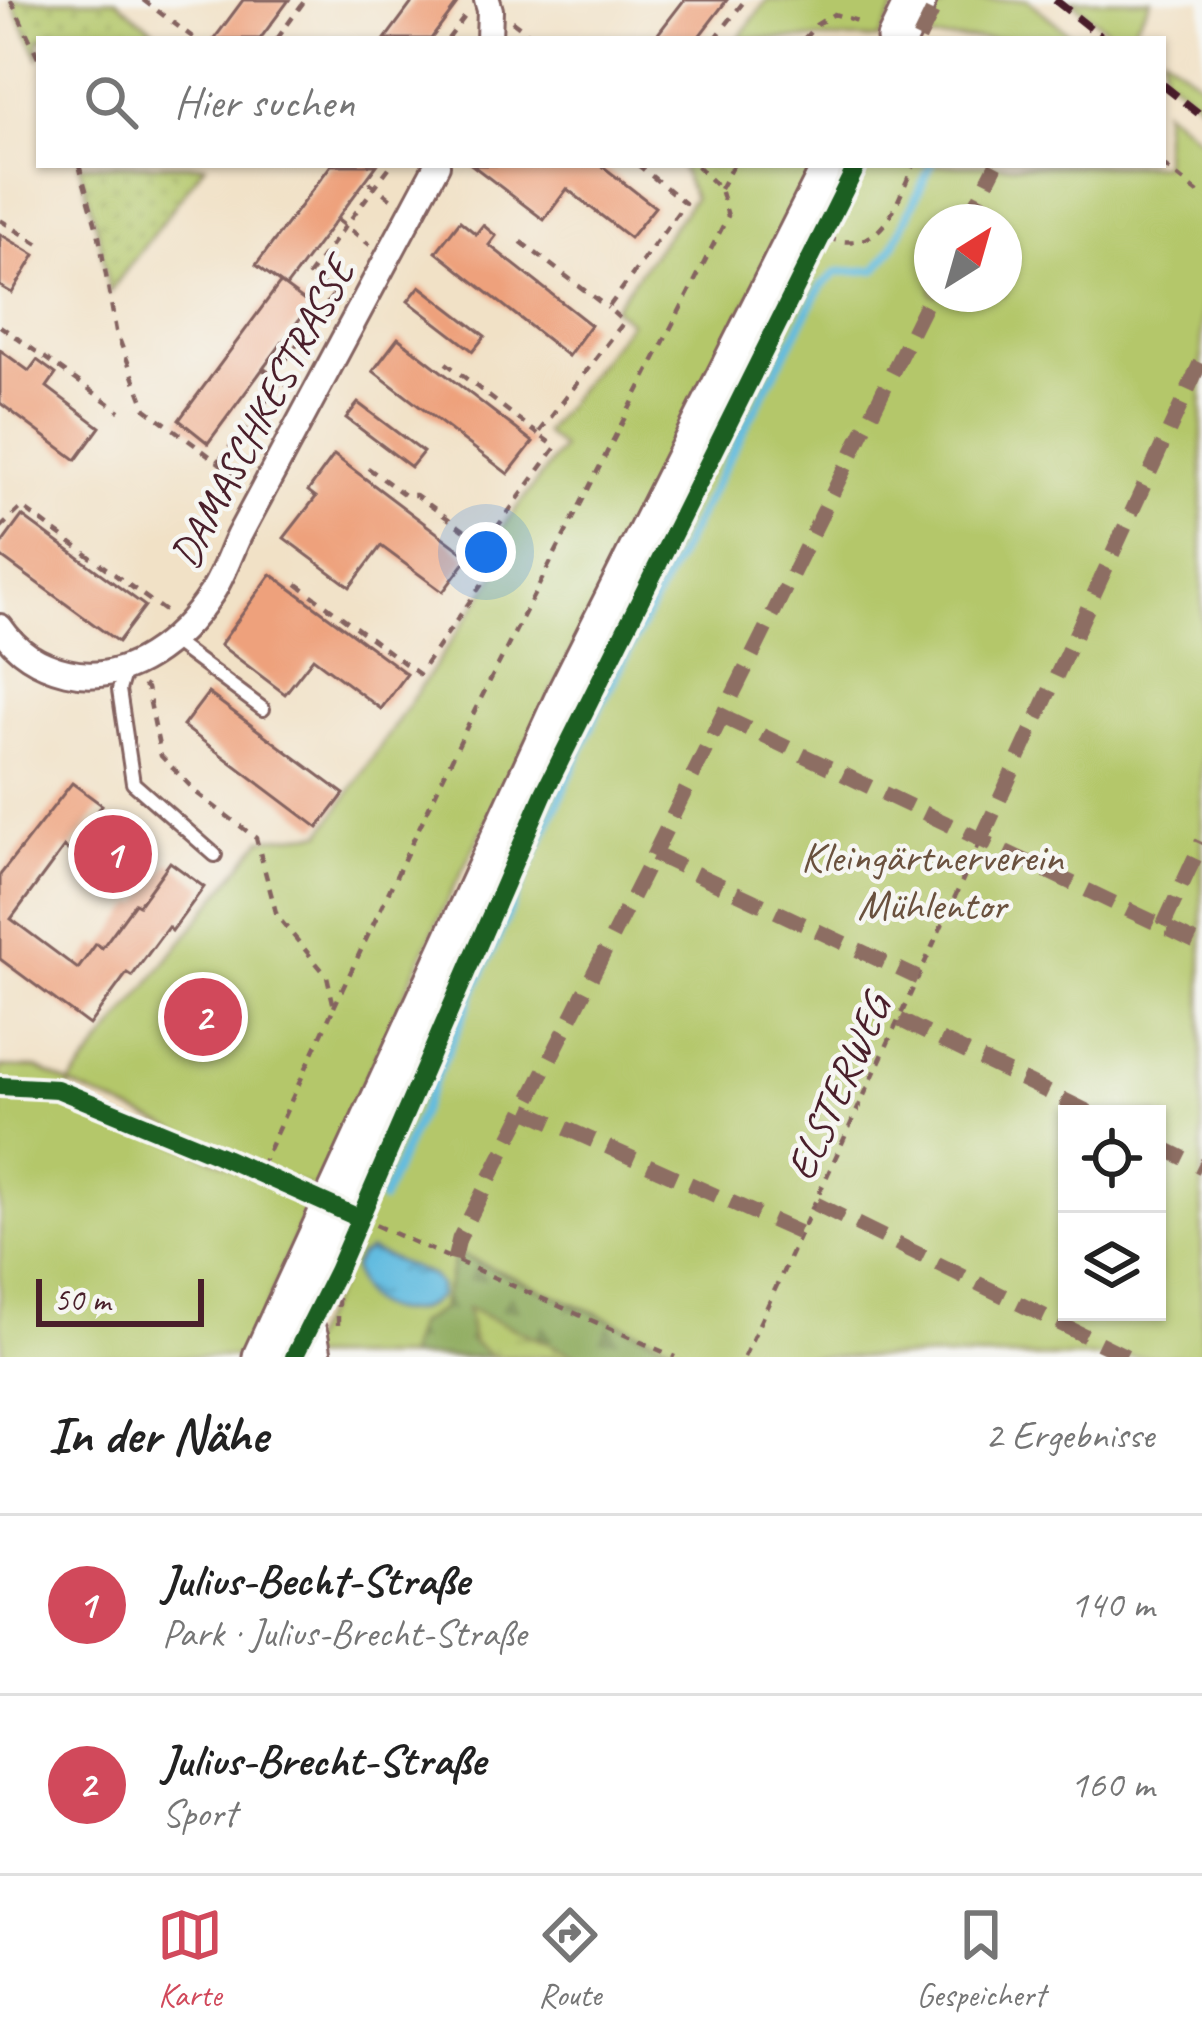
<!DOCTYPE html>
<html lang="de">
<head>
<meta charset="utf-8">
<style>
	:root { --surface:#fff; --page:#f2f2f2; --text:#222; --muted:#767676; --line:#e0e0e0; --accent:#d1495b }
	body { margin:0; font-family:Caveat,sans-serif; background:var(--page); color:var(--text) }
	.controls { position:absolute; right:36px; bottom:36px; display:grid; overflow:hidden; border-radius:0px; box-shadow:0 3px 9px #0004 }
	.controls button { width:108px; height:108px; display:grid; place-items:center; padding:0; border:0; border-bottom:3px solid var(--line); background:var(--surface); color:var(--text); font:60px sans-serif }
	.compass { position:absolute; left:914px; top:204px; width:108px; height:108px; border-radius:50%; background:var(--surface); box-shadow:0 3px 9px #0004; rotate:37deg }
	.scale { position:absolute; left:36px; bottom:30px; width:168px; box-sizing:border-box; padding-left:12px; border:6px solid #4a1f2b; border-top:0; font-size:33px; line-height:42px; white-space:nowrap; color:#4a1f2b; -webkit-text-stroke:9px #f6f6f2; paint-order:stroke }
	.you { position:absolute; left:486px; top:552px; width:42px; height:42px; margin:-30px; border:9px solid #fff; border-radius:50%; background:#1a73e8; box-shadow:0 0 0 18px #1a73e833 }
	.badge { display:grid; place-items:center; width:78px; height:78px; border-radius:50%; background:var(--accent); color:#fff; font-size:39px; font-weight:700 }
	.pin { position:absolute; translate:-50% -50%; border:6px solid #fff; box-shadow:0 3px 12px #0006 }
	.list { margin:0; padding:0; list-style:none }
	h2 { display:flex; justify-content:space-between; align-items:center; height:156px; margin:0; padding:0 48px; font-size:51px }
	h2 small { font-size:39px; font-weight:400; color:var(--muted) }
	.list li { display:grid; grid-template-columns:78px 1fr auto; gap:36px; align-items:center; box-sizing:border-box; height:180px; padding:0 48px; border-top:3px solid var(--line) }
	.list b { display:block; font-size:45px; white-space:nowrap }
	.list p { margin:0; font-size:39px; white-space:nowrap; color:var(--muted) }
	.list em { font-size:39px; font-style:normal; color:var(--muted) }
	.icon { flex:none; width:66px; height:66px; fill:none; stroke:currentColor; stroke-width:2; stroke-linecap:round; stroke-linejoin:round }
	.map { position:relative; flex:none; width:1202px; height:1357px; overflow:hidden }
	.search { position:absolute; background:var(--surface); box-shadow:0 3px 9px #0004; left:36px; right:36px; top:36px; height:132px; display:flex; align-items:center; gap:30px; box-sizing:border-box; padding:0 42px; border-radius:0px; color:var(--muted); font-size:45px }
	.sheet { height:516px; background:var(--surface) }
	nav { display:flex; justify-content:space-around; align-items:center; box-sizing:border-box; height:168px; border-top:3px solid var(--line); background:var(--surface); font-size:33px; color:var(--muted) }
	nav a { display:grid; justify-items:center; gap:6px }
	nav .on { color:var(--accent) }
	.map>svg:first-child { display:block }
	.green { fill:#b4c76b; stroke:#7f734b; stroke-width:3; fill-rule:evenodd }
	.forest { fill:url(#forest-firs); stroke:#6c6645; stroke-width:3 }
	.wetland { fill:url(#wetland-marsh); stroke:#7f734b; stroke-width:3 }
	.park { fill:url(#park-dots); stroke:#7f734b; stroke-width:3 }
	.water { fill:url(#water-ripples); stroke:#566e86; stroke-width:3 }
	.lines { fill:none; stroke-linecap:round; stroke-linejoin:round }
	.stream { stroke:#62bce0; stroke-width:8 }
	.building { fill:#eea17c }
	.service-casing { stroke:#846361; stroke-width:18 }
	.minor-casing { stroke:#846361; stroke-width:30 }
	.primary-casing { stroke:#846361; stroke-width:45 }
	.path { stroke:#846361; stroke-width:4.5; stroke-dasharray:9 9; stroke-linecap:butt }
	.service { stroke:#fff; stroke-width:12 }
	.minor { stroke:#fff; stroke-width:24 }
	.primary { stroke:#fff; stroke-width:39 }
	.rail { stroke:#4a1f2b; stroke-width:8; stroke-dasharray:18 9; stroke-linecap:butt }
	.quiet { stroke:#8d6e63; stroke-width:15; stroke-dasharray:30 15; stroke-linecap:butt }
	.cycleway-casing { stroke:#f6f6f2; stroke-width:26 }
	.cycleway { stroke:#1b5e20; stroke-width:18 }
	.labels { text-anchor:middle; stroke-width:9; stroke-linejoin:round; paint-order:stroke }
	.street-label { font-size:42px; fill:#4a1f2b; stroke:#f6f6f2 }
	.park-label { font-size:42px; fill:#6a513e; stroke:#f6f6f2 }
</style>
</head>
<body>
<div class="map">
<svg width="1202" height="1357" viewBox="0 0 1202 1357">
	<defs>
		<pattern id="forest-firs" width="22" height="20" patternUnits="userSpaceOnUse" patternTransform="scale(3)"><rect width="22" height="20" fill="#8fac5f"/><path d="M5 1l3.5 6h-7zM16 11l3.5 6h-7z" fill="#778b4f"/></pattern>
		<pattern id="wetland-marsh" width="20" height="14" patternUnits="userSpaceOnUse" patternTransform="scale(3)"><rect width="20" height="14" fill="#b4c76b"/><path d="M1 5h8M5 5V1M11 12h8M15 12V8" fill="none" stroke="#9caa5d"/></pattern>
		<pattern id="park-dots" width="8" height="8" patternUnits="userSpaceOnUse" patternTransform="scale(3)"><rect width="8" height="8" fill="#b4c76b"/><path d="M2 2h.1M6 6h.1" fill="none" stroke="#9caa5d" stroke-width="1.8" stroke-linecap="round"/></pattern>
		<pattern id="water-ripples" width="26" height="14" patternUnits="userSpaceOnUse" patternTransform="scale(3)"><rect width="26" height="14" fill="#62bce0"/><path d="M2 4q2-2 4 0t4 0M15 11q2-2 4 0t4 0" fill="none" stroke="#5398b6"/></pattern>
	</defs>
	<rect width="100%" height="100%" fill="#f6f6f2"/>
	<filter id="ink" filterUnits="userSpaceOnUse"><feTurbulence type="fractalNoise" baseFrequency=".00833" numOctaves="2"/><feDisplacementMap in="SourceGraphic" scale="24" xChannelSelector="R" yChannelSelector="G"/><feConvolveMatrix kernelMatrix="1 2 1 2 8 2 1 2 1" color-interpolation-filters="sRGB"/></filter>
	<filter id="wash" filterUnits="userSpaceOnUse"><feTurbulence type="fractalNoise" baseFrequency=".004" numOctaves="4" result="noise"/><feDisplacementMap in="SourceGraphic" scale="48" xChannelSelector="R" yChannelSelector="G"/><feGaussianBlur stdDeviation="2.7" result="paint"/><feColorMatrix in="noise" values="0 0 0 0 0 0 0 0 0 0 0 0 0 0 0 0 0 1.4 0 .05"/><feComposite in="paint" operator="in"/></filter>
	<g filter="url(#wash)">
		<rect width="100%" height="100%" fill="#f1e1c6"/>
		<!-- green -->
		<path class="green" d="M767,0H899L879,39H738Z
			M946,0H1028L1076,39H916L933,5L941,9Z
			M1070,0H1151L1133,30L1143,39H1119Z
			M1163,54L1202,84V105L1163,74Z
			M1163,109L1202,140V1357H697L457,1253L441,1311L417,1324L407,1357H300L340,1283V1266L367,1213L354,1206L536,791L852,165H1163ZM932,222H1004V294H932ZM1067,1114H1157V1312H1067Z
			M680,165H816L449,897L315,1190L71,1085L62,1096L216,1160L309,1203L246,1357H3L0,1316V1067L37,1068L70,1084L262,839L322,833L506,560L490,543L562,448L544,433L630,322L613,308L694,198Z"/>
		<!-- forest -->
		<path class="forest" d="M456,1253L697,1357H407L417,1324L441,1310Z"/>
		<!-- wetland -->
		<path class="wetland" d="M467,1308L579,1357H493L472,1342Z"/>
		<!-- park -->
		<path class="park" d="M11,0H116L165,39H39V59Z
			M79,165H205L109,293L99,236Z"/>
		<!-- water -->
		<path class="water" d="M370,1250L432,1276L439,1285L440,1295C421,1317 382,1318 363,1294C357,1286 356,1277 353,1267L359,1256Z"/>
		<g class="lines">
			<!-- stream -->
			<path class="stream" d="M382,1200L602,703L707,499L821,286L837,272L876,270L893,247L931,165"/>
		</g>
		<g id="blocks">
			<!-- building -->
			<path class="building" d="M243,0H289L260,39H214Z
				M414,0H460L431,39H385Z
				M684,0H727L697,39H654Z
				M331,165H377L286,287L256,265Z
				M472,165H601L655,207L630,238L567,189L544,220Z
				M460,221L476,234L483,225L496,236L489,245L591,325L568,356L436,252Z
				M0,234L35,255L12,293L0,286Z
				M280,283L310,305L208,443L179,420Z
				M420,286L485,336L473,351L408,301Z
				M398,338L533,442L508,474L373,371Z
				M0,350L29,371L37,360L56,374L47,387L100,427L76,460L0,403Z
				M358,403L423,452L411,467L346,418Z
				M334,455L469,557L443,592L381,546L350,587L284,538L316,497L308,491Z
				M22,516L145,606L118,642L0,556V546Z
				M271,574L407,674L381,709L313,658L285,694L220,645Z
				M208,693L344,794L318,828L183,726Z
				M72,783L102,805L69,851L64,847L11,919L78,969L96,944L102,948L135,903L139,905L170,862L204,887L172,931L168,927L132,976L127,973L89,1025L0,959V875Z"/>
		</g>
	</g>
	<g filter="url(#ink)">
		<use href="#blocks" fill-opacity="0" stroke="#846361" stroke-width="3"/>
		<g class="lines">
			<!-- service casing -->
			<g class="service-casing">
				<path id="service" d="M173,642L263,709
					M125,670L119,690L133,783L215,855"/>
			</g>
			<!-- minor casing -->
			<g class="minor-casing">
				<path id="minor" d="M487,0L490,10L489,39
					M0,627C17,652 38,665 67,672C127,686 180,641 211,594C223,576 230,554 239,535L437,165
					M296,1285L315,1335L319,1357"/>
			</g>
			<!-- primary casing -->
			<g class="primary-casing">
				<path id="primary" d="M897,39L916,0
					M263,1357L569,690L833,165"/>
			</g>
			<!-- path -->
			<path class="path" d="M11,0L39,59
				M143,0L195,39
				M512,21L536,39
				M277,39L305,0
				M448,39L466,15
				M715,39L745,0
				M804,39L816,25L834,14L861,22
				M79,165L99,236L116,331L146,409L241,479
				M1163,165L1202,196
				M369,182L393,200
				M720,189L733,165
				M337,219L370,245
				M0,220L42,246
				M827,238C885,255 893,208 914,165
				M521,242L608,308
				M339,297L309,275L391,165
				M0,326L120,411
				M446,363L538,434
				M263,369L282,381
				M274,376L334,294
				M218,462L282,381L291,388
				M368,468L405,495H416L484,545L556,447L538,434L624,322L608,308L685,203L638,165
				M0,528L22,507L166,612
				M297,584L419,674L501,557L484,545
				M143,685L147,688L161,756L198,794L256,838L277,916L327,976L334,1007L258,1173
				M334,1007L475,710L728,216L720,189L696,165
				M359,1218L675,1357
				M338,1298V1327
				M744,1357L981,840"/>
			<!-- service -->
			<use href="#service" class="service"/>
			<!-- minor -->
			<use href="#minor" class="minor"/>
			<!-- primary -->
			<use href="#primary" class="primary"/>
			<!-- rail -->
			<path class="rail" d="M1055,0L1104,39
				M1163,85L1202,116"/>
			<!-- quiet -->
			<path class="quiet" d="M919,39L938,0
				M967,222L996,165
				M721,716L1202,945
				M981,840L1202,359
				M654,854L918,978
				M1163,926L1202,842
				M900,1020L1093,1114
				M525,1110L802,1234
				M1157,1145L1202,1167
				M816,1204L1128,1357
				M454,1260L459,1239L654,854L932,292"/>
			<!-- cycleway casing -->
			<g class="cycleway-casing">
				<path id="cycleway" d="M0,1086L57,1089L218,1155L359,1218
					M294,1357L337,1271L544,793L857,165"/>
			</g>
			<!-- cycleway -->
			<use href="#cycleway" class="cycleway"/>
		</g>
	</g>
	<g class="labels">
		<!-- street labels -->
		<g class="street-label">
			<text transform="translate(261 412) rotate(-62)" y="15">DAMASCHKESTRASSE</text>
			<text transform="translate(837 1087) rotate(-66)" y="15">ELSTERWEG</text>
		</g>
		<!-- park labels -->
		<g class="park-label">
			<text x="932" y="871">Kleingärtnerverein<tspan x="932" dy="48">Mühlentor</tspan></text>
		</g>
	</g>
</svg>
<div class="controls">
<button><svg class="icon" aria-label="locate" viewBox="0 0 24 24"><circle cx="12" cy="12" r="6"/><path d="M12 2v4M12 18v4M2 12h4M18 12h4"/></svg></button>
<button><svg class="icon" aria-label="layers" viewBox="0 0 24 24"><path d="M12 4l9 5-9 5-9-5zM3 14l9 5 9-5"/></svg></button>
</div>
<svg class="compass" viewBox="-18 -18 36 36"><path d="M0-13l5 13h-10z" fill="#e53935"/><path d="M0 13l5-13h-10z" fill="#767676"/></svg>
<div class="scale">50 m</div>
<div class="you"></div>
<div class="pin badge" style="left:113px;top:854px">1</div>
<div class="pin badge" style="left:203px;top:1017px">2</div>
<div class="search"><svg class="icon" aria-label="search" viewBox="0 0 24 24"><circle cx="10" cy="10" r="6"/><path d="M15 15l6 6"/></svg>Hier suchen</div>
</div>
<section class="sheet">
<h2>In der Nähe<small>2 Ergebnisse</small></h2>
<ul class="list">
<li><span class="badge">1</span><div><b>Julius-Becht-Straße</b><p>Park · Julius-Brecht-Straße</p></div><em>140 m</em></li>
<li><span class="badge">2</span><div><b>Julius-Brecht-Straße</b><p>Sport</p></div><em>160 m</em></li>
</ul>
</section>
<nav>
<a class="on"><svg class="icon" aria-label="map" viewBox="0 0 24 24"><path d="M3 6l6-2 6 2 6-2v14l-6 2-6-2-6 2zM9 4v14M15 6v14"/></svg>Karte</a>
<a><svg class="icon" aria-label="directions" viewBox="0 0 24 24"><path d="M12 3l9 9-9 9-9-9zM9 14v-3h6M13 9l2 2-2 2"/></svg>Route</a>
<a><svg class="icon" aria-label="saved" viewBox="0 0 24 24"><path d="M7 4h10v16l-5-4-5 4z"/></svg>Gespeichert</a>
</nav>
</body>
</html>
